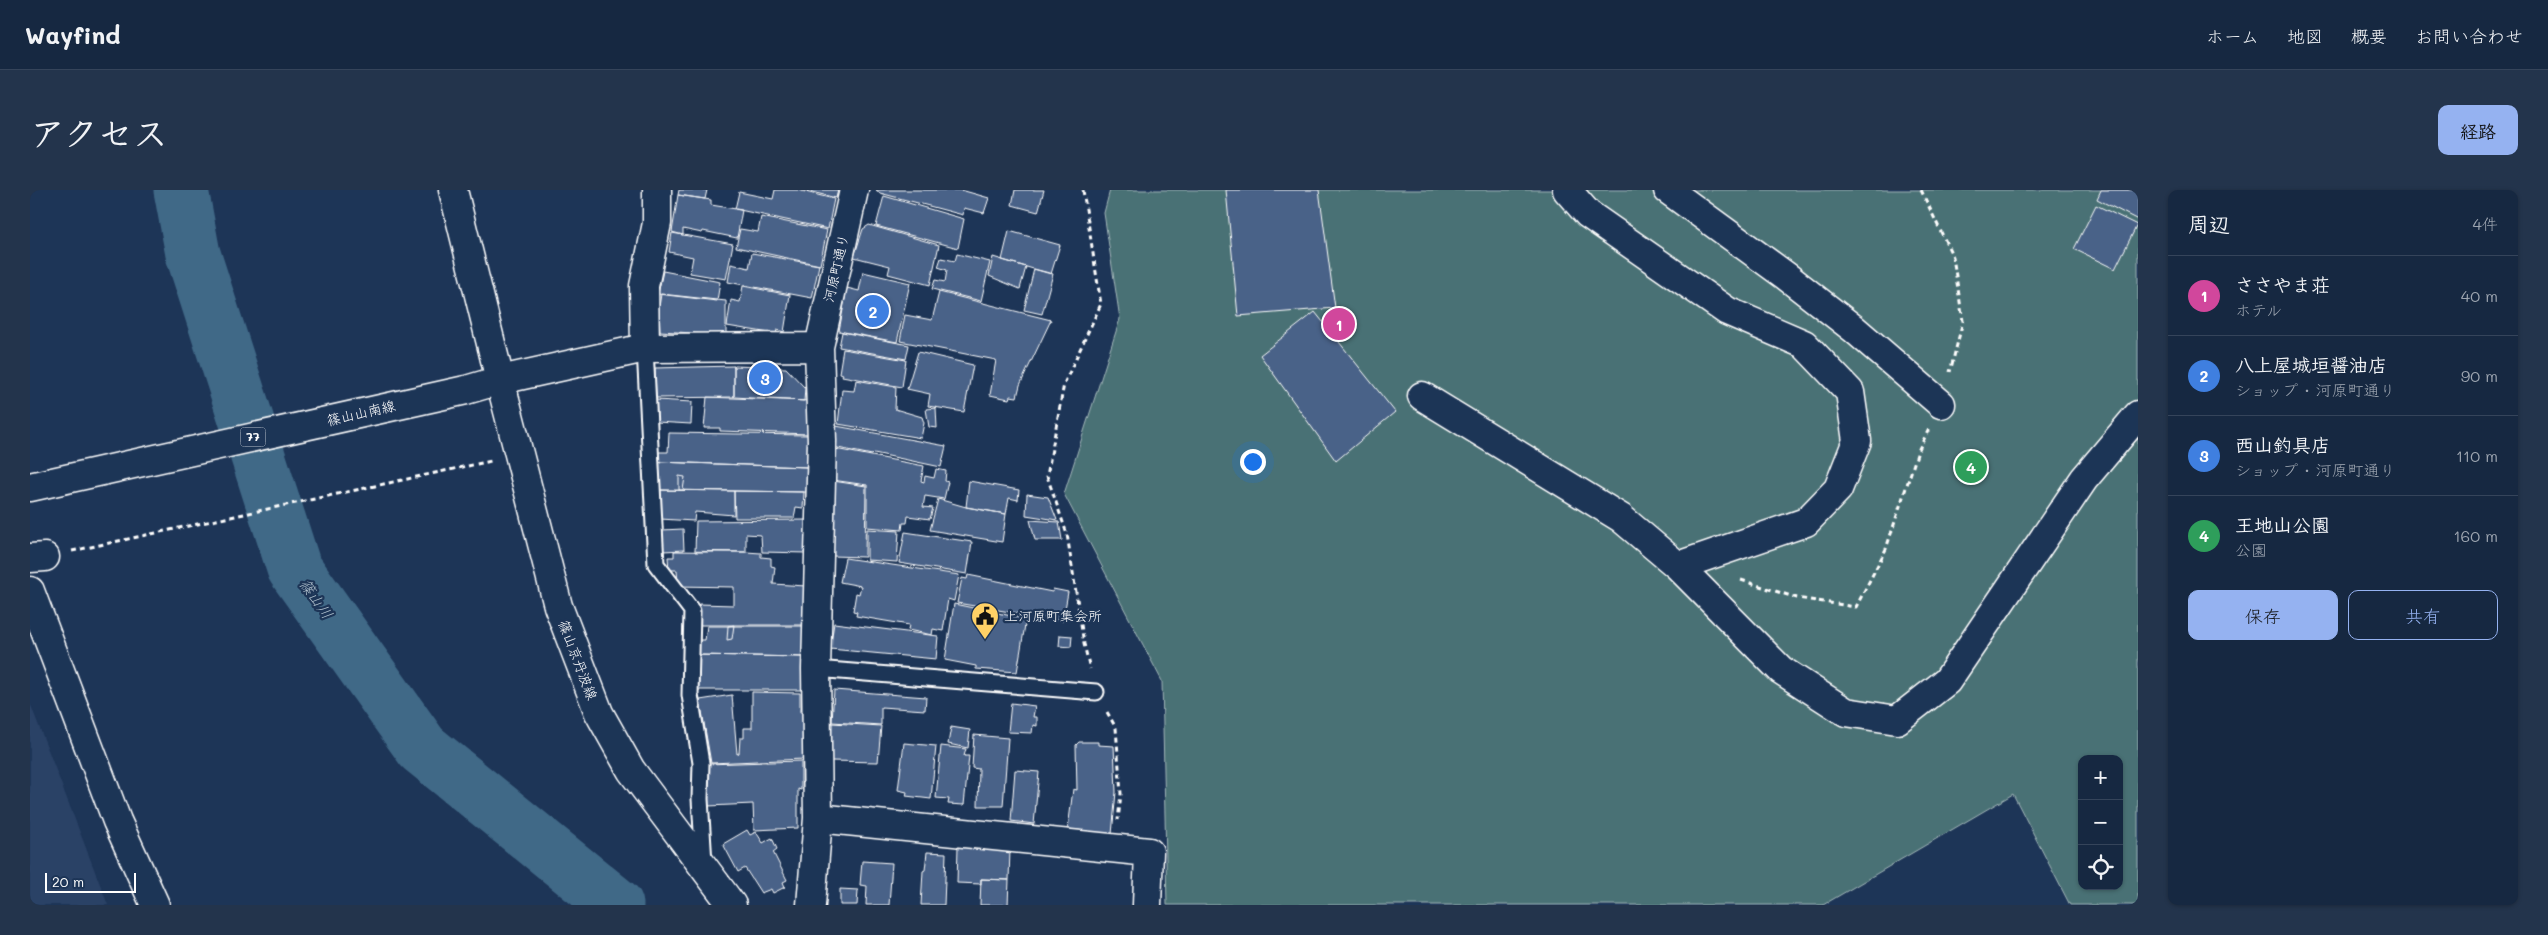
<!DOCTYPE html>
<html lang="ja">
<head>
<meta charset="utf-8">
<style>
	:root { --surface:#162841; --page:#23344c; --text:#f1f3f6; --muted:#9ea6b1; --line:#35445a; --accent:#95b2f1 }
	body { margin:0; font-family:Mali,"Klee One",sans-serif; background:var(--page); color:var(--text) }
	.controls { position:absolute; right:15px; bottom:15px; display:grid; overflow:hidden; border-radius:10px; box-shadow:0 1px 4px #0004 }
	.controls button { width:45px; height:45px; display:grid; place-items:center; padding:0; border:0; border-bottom:1px solid var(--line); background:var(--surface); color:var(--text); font:25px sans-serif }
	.scale { position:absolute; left:15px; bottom:12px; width:91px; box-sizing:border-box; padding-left:5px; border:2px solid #fff; border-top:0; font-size:14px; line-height:18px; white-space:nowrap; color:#fff; -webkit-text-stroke:4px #1d3557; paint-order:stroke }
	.you { position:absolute; left:1222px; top:271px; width:18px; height:18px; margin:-12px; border:4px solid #fff; border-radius:50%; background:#1a73e8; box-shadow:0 0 0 8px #1a73e833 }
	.badge { display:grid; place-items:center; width:32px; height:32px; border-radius:50%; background:var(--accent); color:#fff; font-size:16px; font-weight:700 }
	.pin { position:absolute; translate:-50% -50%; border:2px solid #fff; box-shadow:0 1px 5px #0006 }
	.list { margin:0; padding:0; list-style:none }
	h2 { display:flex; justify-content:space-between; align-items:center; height:65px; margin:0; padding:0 20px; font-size:21px }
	h2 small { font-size:16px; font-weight:400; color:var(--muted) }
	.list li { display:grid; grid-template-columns:32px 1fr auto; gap:15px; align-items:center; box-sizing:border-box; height:80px; padding:0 20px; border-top:1px solid var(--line) }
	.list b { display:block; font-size:19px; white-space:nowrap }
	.list p { margin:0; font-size:16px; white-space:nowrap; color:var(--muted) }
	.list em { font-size:16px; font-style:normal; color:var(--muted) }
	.actions { display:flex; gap:10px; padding:15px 20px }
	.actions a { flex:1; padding:11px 0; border:1px solid var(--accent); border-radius:10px; text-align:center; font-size:18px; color:var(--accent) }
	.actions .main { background:var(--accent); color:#111 }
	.icon { flex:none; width:28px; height:28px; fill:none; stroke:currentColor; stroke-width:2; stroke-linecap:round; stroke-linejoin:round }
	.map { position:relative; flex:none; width:2108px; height:715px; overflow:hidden; border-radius:10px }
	header { display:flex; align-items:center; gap:30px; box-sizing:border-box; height:70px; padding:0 25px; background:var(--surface); border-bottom:1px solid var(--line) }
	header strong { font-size:24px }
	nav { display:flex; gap:28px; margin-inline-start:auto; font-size:18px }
	.intro { display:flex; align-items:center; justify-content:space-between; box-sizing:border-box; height:120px; padding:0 30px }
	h1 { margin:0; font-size:35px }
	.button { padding:12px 22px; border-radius:10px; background:var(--accent); color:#111; font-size:18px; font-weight:700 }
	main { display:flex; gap:30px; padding:0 30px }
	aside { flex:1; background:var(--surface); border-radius:10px; box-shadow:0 1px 4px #0004 }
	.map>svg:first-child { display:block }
	.built { fill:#2a4266 }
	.green { fill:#4a7174; stroke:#a4b8ba; fill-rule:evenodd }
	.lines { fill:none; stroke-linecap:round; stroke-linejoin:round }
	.river { stroke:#406987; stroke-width:55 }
	.building { fill:#496288; stroke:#fff }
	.service-casing { stroke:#fff; stroke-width:19 }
	.minor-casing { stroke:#fff; stroke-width:31 }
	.secondary-casing { stroke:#fff; stroke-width:31 }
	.primary-casing { stroke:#fff; stroke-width:31 }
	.path { stroke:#fff; stroke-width:3; stroke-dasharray:5 4; stroke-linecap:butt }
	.service { stroke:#1d3557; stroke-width:15 }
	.minor { stroke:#1d3557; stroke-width:28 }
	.secondary { stroke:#1d3557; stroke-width:28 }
	.primary { stroke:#1d3557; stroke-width:28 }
	.labels { text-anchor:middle; stroke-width:4.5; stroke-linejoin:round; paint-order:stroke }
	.shield { fill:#1d3557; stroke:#bbc2cd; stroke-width:1 }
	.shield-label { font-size:12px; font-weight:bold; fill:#fff }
	.street-label { font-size:14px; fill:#fff; stroke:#1d3557 }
	.poi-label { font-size:14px; fill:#fff; stroke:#1d3557; text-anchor:start }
	.water-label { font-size:15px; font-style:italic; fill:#b3c3cf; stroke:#1d3557 }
</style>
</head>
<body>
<header>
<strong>Wayfind</strong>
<nav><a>ホーム</a><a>地図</a><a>概要</a><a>お問い合わせ</a></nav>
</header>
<div class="intro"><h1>アクセス</h1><a class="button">経路</a></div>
<main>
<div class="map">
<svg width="2108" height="715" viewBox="0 0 2108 715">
	<rect width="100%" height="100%" fill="#1d3557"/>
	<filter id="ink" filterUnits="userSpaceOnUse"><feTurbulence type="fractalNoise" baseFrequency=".02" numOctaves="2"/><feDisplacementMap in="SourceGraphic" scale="10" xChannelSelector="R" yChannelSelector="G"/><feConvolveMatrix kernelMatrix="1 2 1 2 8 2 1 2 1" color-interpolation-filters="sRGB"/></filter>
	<g filter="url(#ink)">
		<!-- built -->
		<path class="built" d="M0,513L78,715H0Z"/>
		<!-- green -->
		<path class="green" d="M1080,0H2108V715H2040L1983,604L1793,715H1137L1132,491L1034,304L1090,129L1074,23ZM2052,569H2089V696H2052Z"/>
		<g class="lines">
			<!-- river -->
			<path class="river" d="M151,0L163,64L264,378L392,558L586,715"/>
		</g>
		<!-- building -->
		<path class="building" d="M649,0H677L675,9L648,5Z
			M745,0H767L804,9L798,39L705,19L709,2L743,9Z
			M774,0H808L806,8Z
			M846,0H931L959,8L954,23L934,18L933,25L850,3Z
			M985,0H1014L1008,22L982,15Z
			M1196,0H1289L1305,118L1208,126Z
			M2071,0H2108V30L2067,9Z
			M648,5L681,10V15L712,20L707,48L673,41L672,43L653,39V45L642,42Z
			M854,6L934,29L928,58L846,36Z
			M2066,15L2107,35L2085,79L2044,59Z
			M731,27L797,40L790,75L706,57L710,39L728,42Z
			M839,35L909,55L900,95L858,84L860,76L824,67L833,39Z
			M979,41L1030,55L1021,84L972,70Z
			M642,43L703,54L696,89L660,83L663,67L639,62Z
			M722,63L789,75L782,108L698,92L701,74L719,78Z
			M927,64L960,72L951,111L902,99L905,90L915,92L917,80L908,77L911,68L925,71Z
			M963,67L996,77L990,99L959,86Z
			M1004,79L1023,84L1012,124L994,120Z
			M633,81L690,92L687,111L628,104Z
			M833,82L880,93L867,152L809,141L817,98L829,101Z
			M713,96L760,105L754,142L747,140L746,144L697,136L701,110L710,112Z
			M909,102L1021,130L990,195L987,207L980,206L979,209L960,205L966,170L870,151L875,125L902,130Z
			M631,104L696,111V145L630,141L629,117Z
			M1285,122L1365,222L1306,271L1230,165Z
			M812,142L879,155L876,169L809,157Z
			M813,159L876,170L872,197L812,186L813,184L809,183Z
			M888,162L943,175L934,222L898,216L900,204L877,199Z
			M704,176V207L626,208L625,178Z
			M704,176L756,178L775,198L774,211L704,207Z
			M826,190L866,197L865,219L892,227L894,233L891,248L808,234L812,200L824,201Z
			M677,207L780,211V244L690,241V238H674Z
			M626,210L662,212L661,234L626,232Z
			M906,218L907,238L899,237L896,219Z
			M806,236L916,256L911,277L844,263L842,265L803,257Z
			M639,243L778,245L777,277L627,272L628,262H638Z
			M805,259L894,276L891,291L894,292L895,286L904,288L906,279L916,281L915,291L918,292L914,309L895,306L893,317L903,318L900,329L878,326L877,333H873L872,340L837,337V295L802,290Z
			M627,272L777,277V302L629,300Z
			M649,286L655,287L653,300H649Z
			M803,291L836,296L835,367L803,366Z
			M939,291L989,300L988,310L979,308L976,324L936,317Z
			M629,300L704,301V325L665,322L664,331L630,329Z
			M704,301L774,302L773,318L766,317L764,328H705Z
			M997,304L1018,307L1027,330L996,325Z
			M908,309L936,317L976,324L972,352L900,340Z
			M777,330V363L732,362L731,345L716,344V362H665L666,331Z
			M1000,330L1029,332L1032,350H1005Z
			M653,339L654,360L633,361L632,340Z
			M837,339L869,341L867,372L837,370Z
			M875,342L942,352L937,384L869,373Z
			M644,361L716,362L731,363V367L741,368V376L745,377L743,394L776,396V435H668L669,414L704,415V397L648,396L647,380H639L638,367H644Z
			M815,368L929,385L924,411L918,409L913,441L903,439L902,445L878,440L879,435L826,426L827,422L823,421L826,403L829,404L831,396L810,392Z
			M938,385L1022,402L1023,399L1038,402L1033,431L927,413L932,388L937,389Z
			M924,414L996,429L987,482L946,479V476L915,470Z
			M804,433L908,446L906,469L800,459Z
			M704,435L702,449L697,450L698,436Z
			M677,436H773L774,467L667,465L668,450H675Z
			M1030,445L1042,446L1041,457L1029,456Z
			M667,465L774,467L773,500H667Z
			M804,500L896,507L895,520L851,517V535L802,532Z
			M722,502L770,503V522H774V569L681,573L670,510L702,505L707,564L709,563L710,548H714V538H722Z
			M981,513L1005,516L1003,527H1007V536L1003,535L1002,543L978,542Z
			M802,533L851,536L848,572L801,571Z
			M921,537L940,540L938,558L918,554Z
			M944,545L978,548L973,616H948L949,579L942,578Z
			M1049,552H1068V555L1084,556L1086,602L1082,644L1038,639L1043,599L1047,600L1046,555Z
			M874,553L906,556L901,609L876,606L877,602L868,600Z
			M911,556L936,559L934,566H939L934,615L918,614L919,609L906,608Z
			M771,571V600L768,599V638L724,640L723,614L678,616L676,574Z
			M985,580L1009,582L1004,634L981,631Z
			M717,640L720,645L726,642L733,653L742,648L747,659L743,662L757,690L753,692L755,697L743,703L741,699L731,703L715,678L708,682L693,654Z
			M928,657L980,659L979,690L951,689V694L927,693Z
			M897,662L916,663L914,715H891L893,681L895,680Z
			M832,671L862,673L859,715H836L837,696L830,695Z
			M951,689L979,690L978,715H950Z
			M810,699L828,700L827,715H810Z"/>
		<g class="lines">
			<!-- service casing -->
			<g class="service-casing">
				<path id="service" d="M615,158L626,374L662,421L660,505L671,573L670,609L674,673
					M786,479L1066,502"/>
			</g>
			<!-- minor casing -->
			<g class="minor-casing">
				<path id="minor" d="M1537,0L1558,24L1697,121L1774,154L1820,202L1827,251L1808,299L1776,332L1648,376
					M1638,0L1756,86L1824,139L1911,214
					M615,158L614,96L627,33V0
					M470,190L615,158L789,157
					M1392,206L1591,328L1648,376L1751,480L1816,522L1867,530L1917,491L2054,289L2108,225
					M0,368L15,367
					M0,401L87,631L125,715
					M788,628L1119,662L1117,715
					M781,715L788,628L786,479L792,251L789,157L824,0"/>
			</g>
			<!-- secondary casing -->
			<g class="secondary-casing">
				<path id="secondary" d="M470,190L528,416L569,523L601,580L702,715"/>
			</g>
			<!-- primary casing -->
			<g class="primary-casing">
				<path id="primary" d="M0,297L436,200L470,190L423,0"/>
			</g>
			<!-- path -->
			<path class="path" d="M1053,0L1071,114L1034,194L1017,286L1037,344L1054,454L1060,479
				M1891,0L1923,67L1933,131L1920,182
				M42,361L461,271
				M1711,390L1767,408L1826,417L1856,359L1888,261L1899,239
				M1077,522L1086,538L1091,604L1088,630"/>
			<!-- service -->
			<use href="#service" class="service"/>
			<!-- minor -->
			<use href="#minor" class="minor"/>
			<!-- secondary -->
			<use href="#secondary" class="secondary"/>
			<!-- primary -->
			<use href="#primary" class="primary"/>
		</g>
	</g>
	<!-- icons -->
	<defs>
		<g id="civic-pin" transform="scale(1.4375)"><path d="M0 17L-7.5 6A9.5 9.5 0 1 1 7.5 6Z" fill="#ffd166" stroke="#1d3557"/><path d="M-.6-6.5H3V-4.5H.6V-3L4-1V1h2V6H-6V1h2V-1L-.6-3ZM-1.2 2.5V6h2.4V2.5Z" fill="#111"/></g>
	</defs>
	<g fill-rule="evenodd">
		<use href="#civic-pin" x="955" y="426"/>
	</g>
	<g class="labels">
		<!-- shield labels -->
		<rect class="shield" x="210.5" y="237.5" width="25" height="19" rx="4"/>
		<g class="shield-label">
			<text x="223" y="251">77</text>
		</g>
		<!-- street labels -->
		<g class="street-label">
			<text transform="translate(806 78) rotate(-77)" y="5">河原町通り</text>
			<text transform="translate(331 223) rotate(-13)" y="5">篠山山南線</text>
			<text transform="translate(548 470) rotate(69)" y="5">篠山京丹波線</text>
		</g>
		<!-- poi labels -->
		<g class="poi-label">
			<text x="974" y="431">上河原町集会所</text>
		</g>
		<!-- water labels -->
		<g class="water-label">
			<text transform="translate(286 409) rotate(55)" y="5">篠山川</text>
		</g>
	</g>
</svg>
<div class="controls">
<button>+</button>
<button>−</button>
<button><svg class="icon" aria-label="locate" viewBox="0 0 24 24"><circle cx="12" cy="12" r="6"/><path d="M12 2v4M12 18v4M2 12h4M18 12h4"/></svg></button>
</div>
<div class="scale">20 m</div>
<div class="you"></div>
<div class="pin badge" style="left:1309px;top:134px;background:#d1479c">1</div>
<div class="pin badge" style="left:843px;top:121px;background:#3f7fe0">2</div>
<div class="pin badge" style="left:735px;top:188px;background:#3f7fe0">3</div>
<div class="pin badge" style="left:1941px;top:277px;background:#2e9e5b">4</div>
</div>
<aside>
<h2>周辺<small>4件</small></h2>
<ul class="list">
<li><span class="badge" style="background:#d1479c">1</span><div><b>ささやま荘</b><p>ホテル</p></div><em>40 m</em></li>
<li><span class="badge" style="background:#3f7fe0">2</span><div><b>八上屋城垣醤油店</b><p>ショップ · 河原町通り</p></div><em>90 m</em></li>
<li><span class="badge" style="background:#3f7fe0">3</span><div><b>西山釣具店</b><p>ショップ · 河原町通り</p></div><em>110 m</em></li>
<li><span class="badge" style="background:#2e9e5b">4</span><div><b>王地山公園</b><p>公園</p></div><em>160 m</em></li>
</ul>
<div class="actions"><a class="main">保存</a><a>共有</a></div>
</aside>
</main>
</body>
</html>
